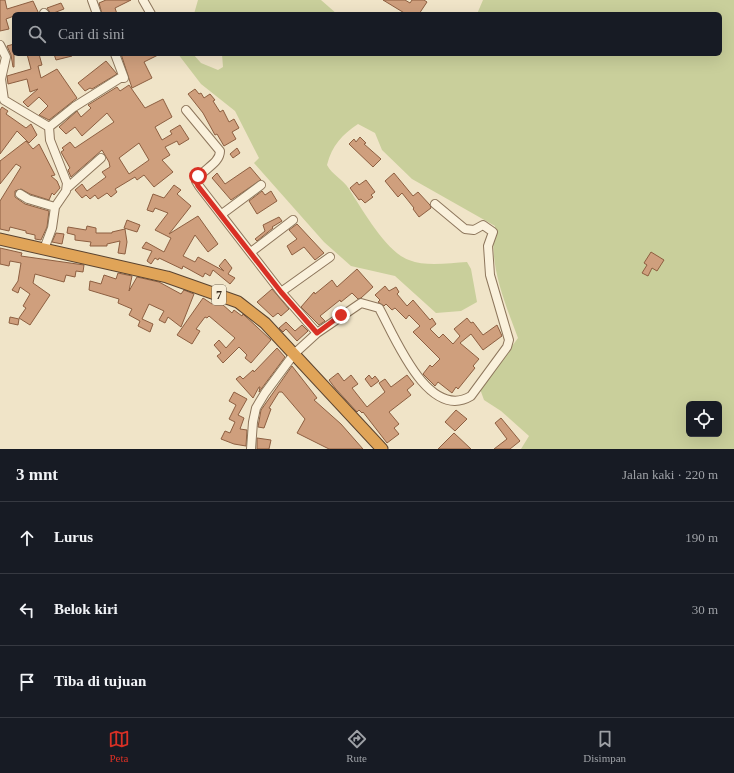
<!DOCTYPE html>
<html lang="id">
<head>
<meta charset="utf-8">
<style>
	:root { --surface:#171b24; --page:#20242c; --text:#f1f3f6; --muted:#9ea1a6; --line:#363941; --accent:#d93025 }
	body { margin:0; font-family:"Times New Roman",serif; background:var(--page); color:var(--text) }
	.controls { position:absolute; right:12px; bottom:12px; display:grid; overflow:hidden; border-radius:6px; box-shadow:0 4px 16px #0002 }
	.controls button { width:36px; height:36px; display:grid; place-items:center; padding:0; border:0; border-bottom:1px solid var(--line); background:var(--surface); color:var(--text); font:20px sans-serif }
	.stop { position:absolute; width:12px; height:12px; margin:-9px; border:3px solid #d93025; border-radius:50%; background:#fff }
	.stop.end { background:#d93025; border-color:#fff; box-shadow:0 1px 4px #0008 }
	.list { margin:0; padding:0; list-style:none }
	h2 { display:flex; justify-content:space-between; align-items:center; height:52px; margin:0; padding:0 16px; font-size:17px }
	h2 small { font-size:13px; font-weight:400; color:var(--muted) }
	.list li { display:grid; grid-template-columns:26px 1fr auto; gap:12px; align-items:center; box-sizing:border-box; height:72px; padding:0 16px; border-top:1px solid var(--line) }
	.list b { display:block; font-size:15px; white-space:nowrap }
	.list em { font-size:13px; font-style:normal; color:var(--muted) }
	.icon { flex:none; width:22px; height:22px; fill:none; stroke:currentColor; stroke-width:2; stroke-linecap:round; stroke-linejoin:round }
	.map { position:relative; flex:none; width:734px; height:449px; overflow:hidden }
	.search { position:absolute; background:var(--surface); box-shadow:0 4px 16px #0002; left:12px; right:12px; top:12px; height:44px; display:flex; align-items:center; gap:10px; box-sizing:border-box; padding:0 14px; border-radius:6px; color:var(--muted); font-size:15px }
	.sheet { height:268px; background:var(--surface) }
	nav { display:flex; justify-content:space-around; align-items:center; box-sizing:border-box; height:56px; border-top:1px solid var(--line); background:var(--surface); font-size:11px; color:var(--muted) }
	nav a { display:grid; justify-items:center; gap:2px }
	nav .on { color:var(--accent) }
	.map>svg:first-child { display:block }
	.green { fill:#c9cf9b; fill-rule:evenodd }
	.building { fill:#cf9f7d; stroke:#8d5f41; fill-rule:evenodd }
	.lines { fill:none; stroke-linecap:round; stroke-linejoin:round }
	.minor-casing { stroke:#8d765c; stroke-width:10 }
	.highway-casing { stroke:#5b4430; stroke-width:13 }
	.minor { stroke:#faf1dc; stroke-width:8 }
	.highway { stroke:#e0a458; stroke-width:11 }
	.route { stroke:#d93025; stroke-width:5 }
	.labels { text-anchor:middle; stroke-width:3; stroke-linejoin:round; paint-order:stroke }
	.shield { fill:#f7eed8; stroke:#756857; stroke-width:1 }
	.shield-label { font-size:12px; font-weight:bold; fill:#3d2e20 }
</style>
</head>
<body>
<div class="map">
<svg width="734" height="449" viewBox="0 0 734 449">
	<rect width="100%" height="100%" fill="#f0e4c8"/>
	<!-- green -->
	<path class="green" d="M198,0H321L337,14H194Z
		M483,0H734V449H521L529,436L501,411L484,400L480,389L518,338C505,303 488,264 495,226L412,179L382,150L375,133L358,124C342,135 332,145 327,165C332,175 343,179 349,189C362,209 387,253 409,260C426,267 449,263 467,262L471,269L477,302L461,311L436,313L395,276L351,266L324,242L254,163L259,158L235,111L201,84L178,54H193L201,63L218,70L223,67L222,54H720V14H477ZM689,404H719V434H689Z"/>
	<!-- building -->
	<path class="building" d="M0,0H5L7,9L33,1L39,14H14V16L6,19L9,29L0,31Z
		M106,0H131L115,8L117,14H102L99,3Z
		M383,0H405L410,3L412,0H424L427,2L419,14H406Z
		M61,3L64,9L51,14L47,8Z
		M14,44V67H13L11,55L7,46Z
		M27,54H39L42,65L38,66L41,78L57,69L77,98L49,120L39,115L48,106L39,97L28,107L23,102L38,89L30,92L27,79L8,84L7,76L31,69Z
		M54,54H72V56L56,60Z
		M121,54H160L144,62L152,78L132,88Z
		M106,61L117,74L92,89L90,88L85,91L78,83Z
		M129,85L145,108L163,99L172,117L155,127L162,140L172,134L170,131L180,125L189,139L179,145L177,141L165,147L170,155L162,160L173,172L154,187L144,175L137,180L135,177L115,189L117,192L111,197L107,193L98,199L95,195L90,199L86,195L82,198L75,190L82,184L87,191L106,177L102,172L110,167L109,162L102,150L71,177L68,170L70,168L61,152L64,150L62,148L70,142L75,148L114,122L107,113L82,136L75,127L66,134L59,127L77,111L81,117L91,108L88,105L117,87L120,91ZM139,143L149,160L129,174L119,158Z
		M195,89L199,94L201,93L204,98L210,94L215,100L213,101L220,112L223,110L229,122L234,119L239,128L232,132L236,139L224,146L217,134L215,135L203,113L188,94Z
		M2,107L8,111L6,114L26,128L31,124L37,135L29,143L17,131L0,154V110Z
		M360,137L366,143L364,144L381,159L373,167L349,144L354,139L356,142Z
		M26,141L33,149L39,144L55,175L51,176L57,181L60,188L54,195L52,193L49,200L30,194L21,189L15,191V197L25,204L49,211L47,227L41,240L35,239V235L26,233V231L10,227L9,231L0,229V201L21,167L16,164L0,184V161Z
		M237,148L240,153L233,158L230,154Z
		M250,167L261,180L231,200L212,178L217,173L225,184Z
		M394,173L413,196L418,192L430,205L431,208L419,217L413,209L414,208L402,193L398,197L385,181Z
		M366,180L375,192L371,195L373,197L365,203L361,199L359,200L350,188L357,182L359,185Z
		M174,185L181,190L177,194L191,206L169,234L198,216L218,244L208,252L195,235L183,256L195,262L198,257L224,271L219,266L225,259L232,268L228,274L235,278L230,284L213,270L210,276L205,273L203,277L183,266L182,269L159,258L158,260L155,258L151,264L147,261L152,251L142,248L146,242L164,252L171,238L155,230L168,213L155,208L153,212L147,210L153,194L164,198Z
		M262,191L265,195L271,191L277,201L257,214L249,201Z
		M279,217L282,221L272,227L273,228L257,241L255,239L265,231L263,225Z
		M127,220L140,225L137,232L124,228Z
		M297,224L324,253L315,260L304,247L292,255L287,246L297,239L289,230Z
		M87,226L96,228V233H112V232L125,229L127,242L125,254L118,253L120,241L107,244V246H90L91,242L75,240V235L67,233L68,227L86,230Z
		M56,233L64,234L62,244L52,242Z
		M0,248L22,253L21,256L84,265L83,272L76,271L75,277L66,275L64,282L35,274L33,283L50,295L30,325L19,318L26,308L23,306L30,294L20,287L18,293L12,290L18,281L21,263L10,261L9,266L0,264Z
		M651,252L664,260L657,271L652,268L648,276L642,273L647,265L644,263Z
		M357,269L373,287L361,298L358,299L352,293L341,302L340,300L320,316L325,321L319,325L301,307L314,292L315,294L332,280L337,287Z
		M118,273L132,276L129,291L137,277L159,282L181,294L184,290L194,294L181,327L168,317L165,323L159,320L164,311L149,304L142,319L153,324L150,332L138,326L140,321L129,315L132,309L118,303L119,299L89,290L90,281L101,284L104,275L116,279Z
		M385,286L389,291L396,287L399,292L397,294L407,306L413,300L430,320L432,318L436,324L430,329L439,338L443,334L453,344L460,336L454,329L467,318L471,323L473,322L483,335L497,325L502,336L483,350L471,334L460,343L479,359L473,366L475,368L458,389L456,387L452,393L438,382L435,386L423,374L430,365L432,367L440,359L413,332L420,326L409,315L406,319L395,308L392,310L386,304L384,306L378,302L380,300L375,295Z
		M272,289L289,309L281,316L278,313L273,317L257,302Z
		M203,298L212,304L214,301L222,304L232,313L234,310L242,316L243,314L271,340L251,363L245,358L247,355L239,347L223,363L217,356L221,353L214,345L219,340L226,348L235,338L209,316L207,318L205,317L196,329L200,331L192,344L177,335Z
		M10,317L19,319L18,325L9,323Z
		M286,322L295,331L302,325L308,331L297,341L286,329L283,332L279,328Z
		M277,348L285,357L259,392L260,387H259L253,398L236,379L240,376L243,379L253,370L254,372Z
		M292,366L317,398L314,400L341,424L363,449H329L297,433L305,419L282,392H279L269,408L271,409L264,428L258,427L261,410Z
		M338,373L344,381L351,375L358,384L352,388L367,407L385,392L379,383L385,379L391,387L407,375L414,384L407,390L411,395L389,412L399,424L394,428L399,434L387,443L363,412L362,413L359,410L357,412L335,388L329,380Z
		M369,375L372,379L375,376L379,381L371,387L365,379Z
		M234,392L247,399L238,415L244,418L240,429L247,430L246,446L234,444L221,439L225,431L230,433L235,422L229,419L236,405L229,401Z
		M456,410L467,419L455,431L445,422Z
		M501,418L520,441L510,449H494L507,439L495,423Z
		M454,433L471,449H438Z
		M257,438L271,440L269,449H257Z"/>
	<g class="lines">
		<!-- minor casing -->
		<g class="minor-casing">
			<path id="minor" d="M92,0L97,14
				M143,0L151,14
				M44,13L45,14
				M0,45L6,57L1,79L4,100L49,127
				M186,110L220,151C220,164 201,170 196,181L199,186L281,292L317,333
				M67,188L101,158
				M20,194L28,199L55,207
				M222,214L261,185
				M44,249L52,228L55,207L66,191L67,183L50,140L49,127L74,107L120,78H124L115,54
				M251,252L293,220
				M281,292L330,257
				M251,449L253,422L256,408L265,393L294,354L317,333L361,303L379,308C394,335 428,422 471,396L507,347L509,340L490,275L488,246L493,232L483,225L474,230L465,229L435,204"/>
		</g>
		<!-- highway casing -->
		<g class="highway-casing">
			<path id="highway" d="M0,239L167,277L238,302L265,323L382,449"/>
		</g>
		<!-- minor -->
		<use href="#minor" class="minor"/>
		<!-- highway -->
		<use href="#highway" class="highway"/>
	</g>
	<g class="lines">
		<!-- route -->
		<path class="route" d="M198,176L196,181L198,186L281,292L317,333L341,315"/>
	</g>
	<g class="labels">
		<!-- shield labels -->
		<rect class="shield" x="212" y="285" width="14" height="20" rx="3"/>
		<g class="shield-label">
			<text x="219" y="299">7</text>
		</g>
	</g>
</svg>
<div class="controls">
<button><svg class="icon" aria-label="locate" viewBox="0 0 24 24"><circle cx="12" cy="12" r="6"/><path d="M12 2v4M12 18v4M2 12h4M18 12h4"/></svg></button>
</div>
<div class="stop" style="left:198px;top:176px"></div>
<div class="stop end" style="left:341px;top:315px"></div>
<div class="search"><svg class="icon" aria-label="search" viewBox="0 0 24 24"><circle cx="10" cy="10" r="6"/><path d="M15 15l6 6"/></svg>Cari di sini</div>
</div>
<section class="sheet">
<h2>3 mnt<small>Jalan kaki · 220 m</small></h2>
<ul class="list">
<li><svg class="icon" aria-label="ahead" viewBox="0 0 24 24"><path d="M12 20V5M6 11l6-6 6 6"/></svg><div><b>Lurus</b></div><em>190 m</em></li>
<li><svg class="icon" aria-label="left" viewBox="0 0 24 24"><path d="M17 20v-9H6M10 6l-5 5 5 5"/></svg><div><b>Belok kiri</b></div><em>30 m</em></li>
<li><svg class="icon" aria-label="arrive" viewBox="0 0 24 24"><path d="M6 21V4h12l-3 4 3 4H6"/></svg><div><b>Tiba di tujuan</b></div></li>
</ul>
</section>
<nav>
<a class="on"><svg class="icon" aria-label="map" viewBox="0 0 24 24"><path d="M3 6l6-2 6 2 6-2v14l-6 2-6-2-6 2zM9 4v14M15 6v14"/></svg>Peta</a>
<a><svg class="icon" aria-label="directions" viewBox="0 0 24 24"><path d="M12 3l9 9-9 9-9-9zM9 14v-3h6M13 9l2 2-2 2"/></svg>Rute</a>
<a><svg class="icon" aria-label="saved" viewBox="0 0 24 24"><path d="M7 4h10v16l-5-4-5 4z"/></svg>Disimpan</a>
</nav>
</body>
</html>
